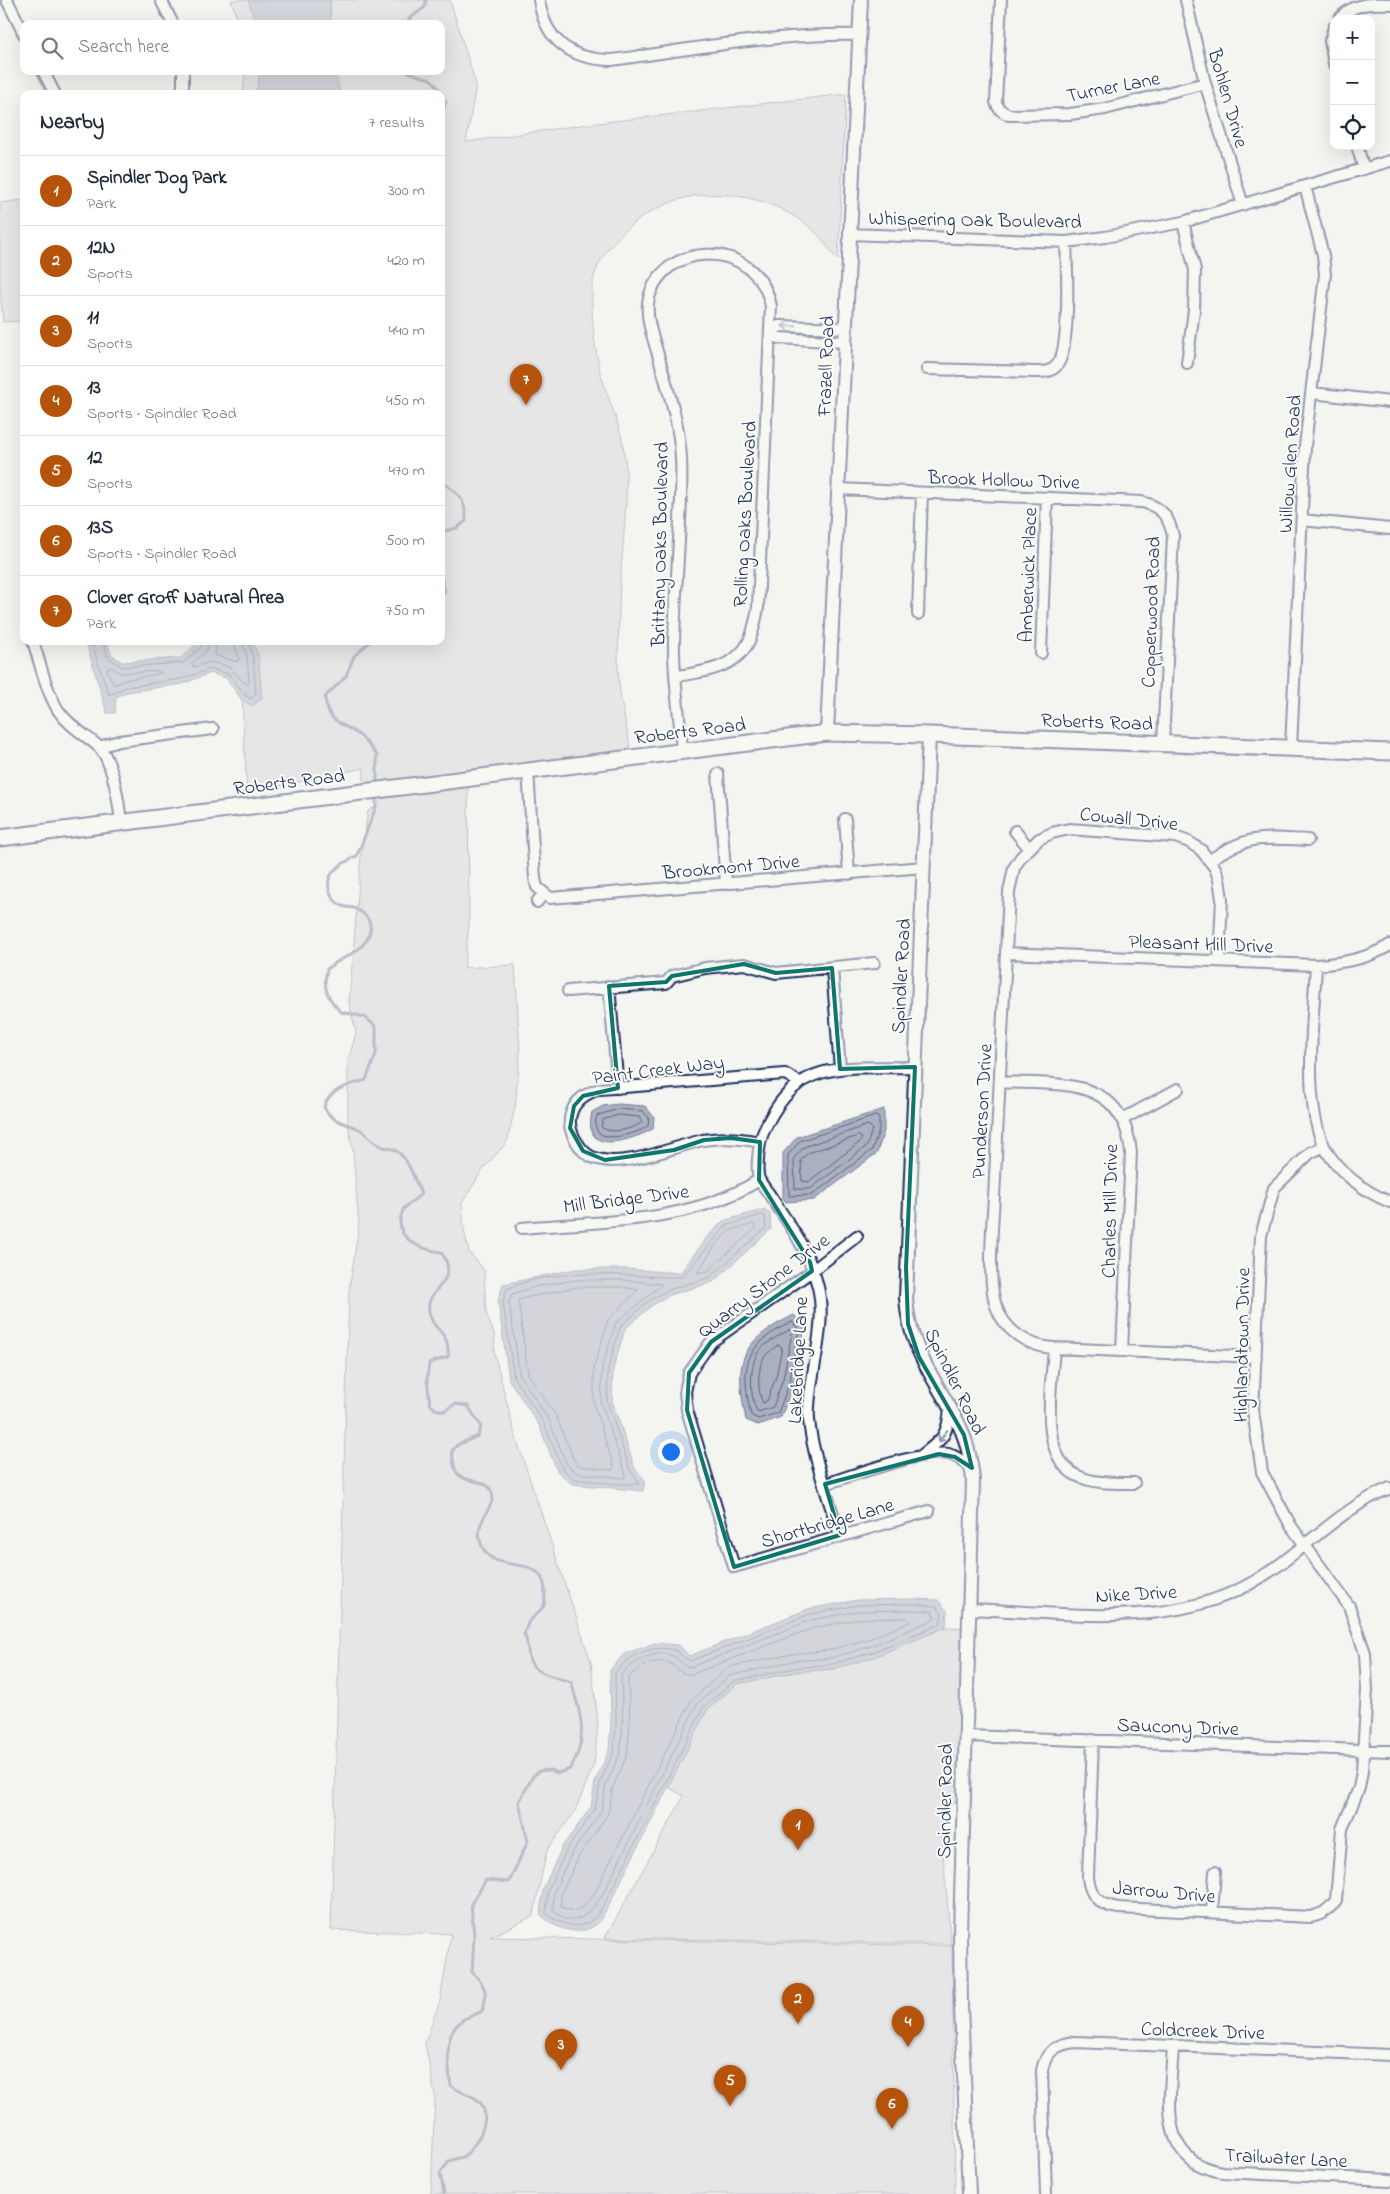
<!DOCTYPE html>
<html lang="en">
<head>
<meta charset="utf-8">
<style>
	:root { --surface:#fff; --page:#f6f6f7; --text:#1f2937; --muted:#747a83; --line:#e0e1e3; --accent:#b45309 }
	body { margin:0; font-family:"Indie Flower",sans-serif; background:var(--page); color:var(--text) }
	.controls { position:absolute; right:15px; top:15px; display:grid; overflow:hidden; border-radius:10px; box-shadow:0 5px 20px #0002 }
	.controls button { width:45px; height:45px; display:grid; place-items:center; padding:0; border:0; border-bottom:1px solid var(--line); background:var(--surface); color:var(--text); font:25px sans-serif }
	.you { position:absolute; left:670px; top:1451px; width:18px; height:18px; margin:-12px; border:4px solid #fff; border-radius:50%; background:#1a73e8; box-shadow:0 0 0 8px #1a73e833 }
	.badge { display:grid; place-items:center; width:32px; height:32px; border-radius:50%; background:var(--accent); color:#fff; font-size:16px; font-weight:700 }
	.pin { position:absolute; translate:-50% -41px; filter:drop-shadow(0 1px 2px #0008) }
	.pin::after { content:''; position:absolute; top:26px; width:18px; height:15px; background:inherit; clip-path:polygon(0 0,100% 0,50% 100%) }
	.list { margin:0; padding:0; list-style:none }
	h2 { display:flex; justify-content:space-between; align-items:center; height:65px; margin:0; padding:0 20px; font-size:21px }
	h2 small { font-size:16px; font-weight:400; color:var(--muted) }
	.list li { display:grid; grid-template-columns:32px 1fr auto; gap:15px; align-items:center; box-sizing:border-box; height:70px; padding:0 20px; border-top:1px solid var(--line) }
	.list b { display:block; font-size:19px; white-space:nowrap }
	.list p { margin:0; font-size:16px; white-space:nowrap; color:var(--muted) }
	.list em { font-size:16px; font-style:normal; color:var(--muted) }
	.icon { flex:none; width:28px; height:28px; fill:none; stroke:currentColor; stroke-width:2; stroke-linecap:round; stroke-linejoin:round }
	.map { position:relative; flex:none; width:1390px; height:2194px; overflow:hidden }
	.search { position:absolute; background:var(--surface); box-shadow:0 5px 20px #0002; left:20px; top:20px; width:425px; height:55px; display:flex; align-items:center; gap:12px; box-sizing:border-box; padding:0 18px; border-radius:10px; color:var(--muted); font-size:19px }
	.panel { position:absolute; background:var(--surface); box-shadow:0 5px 20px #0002; left:20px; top:90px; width:425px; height:555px; border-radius:10px }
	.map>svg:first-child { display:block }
	.green { fill:#d4d6db; stroke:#78829c }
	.water { fill:#aab0bf; stroke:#717c98 }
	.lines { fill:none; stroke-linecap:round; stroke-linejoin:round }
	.shore { stroke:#546385; stroke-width:1 }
	.stream { stroke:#717c98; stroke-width:3 }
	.minor-casing { stroke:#1b2f5e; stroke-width:14 }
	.tertiary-casing { stroke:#1b2f5e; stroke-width:16 }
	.secondary-casing { stroke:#1b2f5e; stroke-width:19 }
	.minor { stroke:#fdfcf7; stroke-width:10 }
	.tertiary { stroke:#fdfcf7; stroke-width:12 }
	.secondary { stroke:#fdfcf7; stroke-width:15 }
	.oneway { stroke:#8c96aa }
	.marked { fill:none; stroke:#0f766e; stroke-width:4; stroke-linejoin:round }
	.labels { text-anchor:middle; stroke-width:4; stroke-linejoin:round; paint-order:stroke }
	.street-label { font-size:20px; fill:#1b2f5e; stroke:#fdfcf7 }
</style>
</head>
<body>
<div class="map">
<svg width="1390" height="2194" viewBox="0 0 1390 2194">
	<rect width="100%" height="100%" fill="#f4f4f1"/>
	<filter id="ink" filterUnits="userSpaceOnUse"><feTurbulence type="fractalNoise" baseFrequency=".02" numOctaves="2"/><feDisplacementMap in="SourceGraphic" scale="10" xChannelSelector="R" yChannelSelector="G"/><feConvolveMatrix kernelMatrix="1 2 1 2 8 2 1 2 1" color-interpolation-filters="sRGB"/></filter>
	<g filter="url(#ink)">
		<!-- green -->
		<path class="green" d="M231,0H450L476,85L466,142L581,125L846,94L838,260C830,251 822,238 813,230C782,203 742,192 703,195C658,198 608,234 594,276C588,296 595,358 602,378C607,397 616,415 621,435C634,486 619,558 619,612C619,636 617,660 619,683C621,708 629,732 631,758L468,779L469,925L464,968L515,965L520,1054L515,1107L507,1142L484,1168L462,1203L464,1230L469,1252L484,1270L486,1313L495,1336L494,1352L515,1435L591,1662L598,1723L594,1765L574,1813L547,1850L533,1916L490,1937L952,1946L955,2194H431L435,2095L425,2043L440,2001L451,1934L331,1930L349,1291L359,1225L353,1151L348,1124V1061L356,1033L349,1003L361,857L368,811L376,807L388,789L363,791L364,768L247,793L239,641H441V94H243L245,71H441V24H239Z
			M24,200V321L3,322L0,288V203Z
			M946,1627L968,1628L963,1801L939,1807L951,1944L605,1938L684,1796L668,1787L707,1710L737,1684L795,1672L833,1669L874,1657Z"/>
		<!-- water -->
		<path class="water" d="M248,0H330L331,24H256Z
			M260,71H335L340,94H256Z
			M91,641H107L111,654L122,662L181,658L200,641H252L258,654L262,698L252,706L242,700L226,678L211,673L182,684L127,692L116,697L115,713H107L87,646Z
			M618,1104L645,1106L654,1117L653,1129C630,1141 581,1157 592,1112L603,1106Z
			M884,1109V1131L877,1153L814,1200L786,1202L783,1198V1153L797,1137Z
			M765,1209L770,1214L771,1229L713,1282L670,1295L651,1306L625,1329L613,1369L612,1400L635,1469L645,1480L643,1491L572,1484L557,1471L539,1425L509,1380L498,1301L503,1284L576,1269H625L680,1273L708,1236L723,1221Z
			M794,1315L805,1327L794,1382L781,1417L758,1425L746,1420C734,1360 739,1342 794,1315Z
			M914,1599L938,1600L947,1611L946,1627L874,1657L833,1669L795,1672L737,1684L707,1710L610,1903C606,1910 600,1922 594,1926C575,1937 554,1928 540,1914L543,1889L562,1847L591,1807L595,1782L609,1750L611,1723L610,1670L624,1654L655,1643L679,1645L689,1656L808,1609L858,1600Z"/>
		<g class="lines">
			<!-- shore -->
			<path class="shore" d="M94,641L93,648L109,695L126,687L181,679L211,669L229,674L246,696L251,699L256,694L253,656L248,641
				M102,641L108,657L122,667L183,663L201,647L203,641
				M209,641L207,650L192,663L193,667L211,662L229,667L247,685L249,683L247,657L242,641
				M216,641L215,655L237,662L239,659L234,641
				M110,667L121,673L160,671L162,673L125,680L114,685L107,671Z
				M618,1109L643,1111L649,1118L648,1126C634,1136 586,1148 597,1116Z
				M619,1115L639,1117L642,1122C633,1129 611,1135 601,1127L603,1120Z
				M876,1116L879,1118V1130L872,1150L812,1195L789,1196L788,1155L800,1141Z
				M869,1125L872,1129L867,1146L810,1189H795L794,1158L804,1147Z
				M859,1136L862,1138L860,1142L808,1182L802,1181L801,1160L808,1153Z
				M762,1215L765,1216L766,1228L710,1277L668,1290L647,1302L620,1327L608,1368L607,1401L630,1470L639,1481V1484H615L574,1479L562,1468L544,1423L514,1378L503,1302L507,1289C562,1264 624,1278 682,1277L726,1226Z
				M754,1224L756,1228L708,1271L697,1273L716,1244L729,1231Z
				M577,1280H624L662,1284L616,1323L602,1367L601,1403L626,1475L624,1478L577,1473L567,1465L549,1420L520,1376L509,1302L512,1294L534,1287Z
				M577,1287H624L638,1290L608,1320L594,1367V1405L614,1467L612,1470L580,1466L574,1460L556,1416L528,1374L518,1300Z
				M792,1322L799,1329L790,1381L778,1413L758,1419L751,1415C740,1365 744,1345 792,1322Z
				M789,1330L792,1333L783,1379L773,1407L758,1412C749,1400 749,1363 759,1351C767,1342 778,1336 789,1330Z
				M778,1345L782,1347L776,1377L767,1401L763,1403C757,1392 757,1366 765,1356C769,1352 774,1348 778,1345Z
				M914,1604L936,1606L942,1613L940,1624L873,1652L832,1664L795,1668L734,1681L703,1708L606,1901C602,1907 598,1915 592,1920C579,1932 557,1923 546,1913L548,1890L567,1849L595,1809L600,1783L614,1751L616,1723L615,1673C628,1655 653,1644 674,1650C681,1652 683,1659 690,1661L810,1614L858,1605Z
				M914,1610L932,1611L935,1619L871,1646L831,1658L793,1661L729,1676L697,1704L601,1898C588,1915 573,1931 553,1910L554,1892L572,1852L601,1812L606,1785L620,1753L623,1723L621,1675C631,1662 658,1647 675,1657C681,1661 682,1667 691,1667L811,1620L859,1611Z
				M907,1618L909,1620L908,1623L868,1639L830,1650L792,1654L733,1666L725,1670L691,1701L594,1894C584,1908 578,1915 561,1907V1894L579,1856L608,1814L613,1787L627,1755L630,1724L628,1679C636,1668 659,1656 671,1664C679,1670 682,1675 692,1674L813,1628L859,1619Z"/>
			<!-- stream -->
			<path class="stream" d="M408,24L409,19L425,7L426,0
				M406,71C433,83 429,70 446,102L441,115
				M441,481C459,494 466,499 466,521L457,528L441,532
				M441,577L445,591L441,596
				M371,641L354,656L346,676L325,697C328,724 340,721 359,735C366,740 371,749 377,755V785
				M376,794V807L357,856C342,863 323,873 330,892C332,898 337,904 343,906C346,908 351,907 354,908C368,915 375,924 367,939C359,954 339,958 327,969C322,988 328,999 341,1012C358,1016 363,1013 376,1027V1054L366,1080C349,1085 329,1089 324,1107C332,1123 345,1122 359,1129C367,1133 373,1143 381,1146C387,1149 393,1147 399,1153C410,1162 415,1181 421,1194C416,1199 406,1205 403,1210C391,1238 419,1249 441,1252C463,1283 424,1287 429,1312C433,1333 450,1329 448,1357L429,1363L427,1379L430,1404L435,1409L444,1411L455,1404L468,1406L481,1426L478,1436L457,1445L452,1451C453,1457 453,1467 457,1473C465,1485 486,1476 492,1493C497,1509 468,1522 484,1550C500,1578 553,1546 544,1606L528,1623L524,1634C529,1644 527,1647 529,1657C532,1675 558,1677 571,1682C581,1713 589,1739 570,1769L558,1773L550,1770L539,1771L533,1776L519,1802L528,1841L509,1882L486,1880L471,1904L474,1936L472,1972C485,1985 489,1992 482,2011C476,2015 470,2016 464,2019C441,2034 449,2063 451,2086C458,2091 467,2094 475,2098C496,2112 479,2144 464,2156C460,2159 454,2158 450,2161C446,2164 443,2170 440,2173L444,2194"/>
			<!-- minor casing -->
			<g class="minor-casing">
				<path id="minor" d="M7,0L24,34
					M161,0L173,24
					M539,0C545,41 572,60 612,60C694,49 776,33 859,35
					M1001,0L996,102C998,109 1002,112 1009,115L1070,114L1105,109L1205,83
					M1186,0L1205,83L1243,205
					M1339,19C1353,3 1371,3 1390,4
					M1334,27L1330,41L1334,64
					M43,71L55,94
					M180,94L183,87V71
					M1357,146L1364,169
					M1183,222L1195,270L1194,310L1187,363
					M849,234L1066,242L1105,237L1183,222L1390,161
					M771,334L779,326L845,328
					M771,334L779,338L844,342
					M927,369L1036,372C1044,372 1052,372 1057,365C1071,348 1067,267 1066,242
					M1312,393L1390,402
					M838,489L1142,502C1161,507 1169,516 1173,536L1163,743
					M1302,520L1390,529
					M918,614L922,493
					M33,641C40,663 46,690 58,710C68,725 85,735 98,746C113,760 119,804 121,823
					M1041,653L1047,498
					M677,676C704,672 738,668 750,639C754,629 756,618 758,608L771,306C757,236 658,240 648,303C646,321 654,340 659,358C667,387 677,416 680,446C683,470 681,496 680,521C678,561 675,602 674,642C673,676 680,717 682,751
					M99,747L119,741L213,729
					M1291,748L1305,446L1325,274L1323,255L1305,186
					M528,771L535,879L537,887L550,898L924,867
					M718,774L726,884
					M845,819L849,874
					M1015,831L1029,848
					M1210,860C1248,834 1264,838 1308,840
					M537,902L543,894
					M1006,953L1316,965C1342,963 1368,959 1390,945
					M1219,961L1222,899L1219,879L1215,868L1201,850L1189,842L1175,837L1069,829L1052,833L1039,839L1021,857L1014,868L1009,892C1005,987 1000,1082 995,1177C994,1210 986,1277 996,1306C1004,1330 1028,1347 1054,1348L1256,1357
					M1316,965C1314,1016 1302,1100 1324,1146C1336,1171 1365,1192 1390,1202
					M832,968L840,1069
					M609,986L618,1088
					M568,991L666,983L672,976L705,968L744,964L776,973L874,963
					M1000,1082C1059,1085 1124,1075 1131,1153L1122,1351
					M1123,1119L1178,1089
					M760,1142C741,1138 722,1137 703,1140C672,1147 622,1170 592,1157C585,1154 582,1150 578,1144C561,1120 572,1097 600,1089L785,1074L799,1082
					M522,1228C601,1221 690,1224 759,1180
					M857,1236L812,1271L711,1342L689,1373L685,1392L687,1410L734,1567L929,1511
					M1054,1348C1052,1384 1038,1452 1074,1474C1091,1484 1115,1483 1134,1483
					M922,1455C943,1439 948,1435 950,1408
					M825,1484C851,1476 925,1449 949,1454C957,1456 965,1463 972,1468
					M840,1535C830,1503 806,1438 809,1407C811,1368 827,1325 818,1287C810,1253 790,1225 771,1197C768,1191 763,1187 760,1181C755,1173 759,1142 763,1133C796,1056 843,1069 915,1067
					M969,1609C1059,1612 1163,1630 1246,1586C1297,1559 1336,1510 1390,1488
					M965,1736L1390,1751
					M1093,1740L1088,1877C1090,1896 1099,1905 1118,1908L1311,1917C1323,1914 1329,1910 1336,1900L1342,1829L1359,1788L1362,1771L1367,1690L1365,1653L1349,1606L1291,1526L1262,1472L1253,1411L1261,1236L1274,1188L1310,1153L1324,1146
					M1212,1912L1215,1872
					M1173,2046C1171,2097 1155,2161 1222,2172L1390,2180
					M1046,2194L1042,2070C1046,2051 1057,2044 1075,2042L1390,2055"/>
			</g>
			<!-- tertiary casing -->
			<g class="tertiary-casing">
				<path id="tertiary" d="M827,733L861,0
					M929,735L906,1298C909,1350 935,1378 957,1421C967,1439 971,1460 973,1480L960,1933L961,2006L969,2194"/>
			</g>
			<!-- secondary casing -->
			<g class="secondary-casing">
				<path id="secondary" d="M0,838L827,733L929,735L1390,752"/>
			</g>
			<!-- minor -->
			<use href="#minor" class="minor"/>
			<!-- tertiary -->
			<use href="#tertiary" class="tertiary"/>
			<!-- secondary -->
			<use href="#secondary" class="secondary"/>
		</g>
		<!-- one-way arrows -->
		<defs><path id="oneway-shaft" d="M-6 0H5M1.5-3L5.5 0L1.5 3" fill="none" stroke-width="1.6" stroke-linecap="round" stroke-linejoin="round" transform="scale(1.25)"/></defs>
		<g class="oneway">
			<use href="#oneway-shaft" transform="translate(789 326) rotate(-179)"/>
			<use href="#oneway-shaft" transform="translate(943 1436) rotate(126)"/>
		</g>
	</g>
	<!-- marked area -->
	<path d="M0 0H1390V2194H0ZM744,964L776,973L832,968L840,1069L915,1067L906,1267L908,1324L919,1357L964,1435L972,1468L955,1457L939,1454L825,1484L840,1535L734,1567L687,1410L689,1373L711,1342L812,1271L810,1262L759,1180L760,1142L731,1138L704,1140L674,1150L605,1160L583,1151L570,1128L574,1106L583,1096L618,1088L609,986L666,982L672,976Z" fill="#f4f4f1" fill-opacity=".55" fill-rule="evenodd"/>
	<path class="marked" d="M744,964L776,973L832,968L840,1069L915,1067L906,1267L908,1324L919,1357L964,1435L972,1468L955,1457L939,1454L825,1484L840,1535L734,1567L687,1410L689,1373L711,1342L812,1271L810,1262L759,1180L760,1142L731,1138L704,1140L674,1150L605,1160L583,1151L570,1128L574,1106L583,1096L618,1088L609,986L666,982L672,976Z"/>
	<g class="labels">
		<!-- street labels -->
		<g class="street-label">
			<text transform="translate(1113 86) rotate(-11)" y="7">Turner Lane</text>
			<text transform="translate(1229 98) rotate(74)" y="7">Bohlen Drive</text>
			<text transform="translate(975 219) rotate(1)" y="7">Whispering Oak Boulevard</text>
			<text transform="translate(825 366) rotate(-88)" y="7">Frazell Road</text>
			<text transform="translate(1289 464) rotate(-86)" y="7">Willow Glen Road</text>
			<text transform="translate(1004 479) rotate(2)" y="7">Brook Hollow Drive</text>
			<text transform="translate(744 514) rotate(-87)" y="7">Rolling Oaks Boulevard</text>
			<text transform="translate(659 544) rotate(-89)" y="7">Brittany Oaks Boulevard</text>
			<text transform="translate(1027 575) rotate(-88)" y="7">Amberwick Place</text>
			<text transform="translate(1150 612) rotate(-88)" y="7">Copperwood Road</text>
			<text transform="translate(1097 721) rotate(2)" y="7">Roberts Road</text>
			<text transform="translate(690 730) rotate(-7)" y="7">Roberts Road</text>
			<text transform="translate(289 781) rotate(-7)" y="7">Roberts Road</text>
			<text transform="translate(1129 818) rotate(6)" y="7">Cowall Drive</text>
			<text transform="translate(731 866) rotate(-5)" y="7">Brookmont Drive</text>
			<text transform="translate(1201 943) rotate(2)" y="7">Pleasant Hill Drive</text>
			<text transform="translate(900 976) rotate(-87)" y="7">Spindler Road</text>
			<text transform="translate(658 1069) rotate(-7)" y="7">Paint Creek Way</text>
			<text transform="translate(981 1111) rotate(-87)" y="7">Punderson Drive</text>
			<text transform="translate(626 1198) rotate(-7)" y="7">Mill Bridge Drive</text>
			<text transform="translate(1109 1211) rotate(-89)" y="7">Charles Mill Drive</text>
			<text transform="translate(763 1285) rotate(-37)" y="7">Quarry Stone Drive</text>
			<text transform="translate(1241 1345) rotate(-89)" y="7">Highlandtown Drive</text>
			<text transform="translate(797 1360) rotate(-87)" y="7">Lakebridge Lane</text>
			<text transform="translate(956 1381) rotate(64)" y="7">Spindler Road</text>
			<text transform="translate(827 1522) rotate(-16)" y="7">Shortbridge Lane</text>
			<text transform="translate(1136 1593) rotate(-3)" y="7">Nike Drive</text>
			<text transform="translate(1178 1726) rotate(2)" y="7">Saucony Drive</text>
			<text transform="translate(944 1801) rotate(-89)" y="7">Spindler Road</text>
			<text transform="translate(1164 1891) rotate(5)" y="7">Jarrow Drive</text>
			<text transform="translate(1203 2030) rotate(2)" y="7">Coldcreek Drive</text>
			<text transform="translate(1286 2157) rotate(3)" y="7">Trailwater Lane</text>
		</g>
	</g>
</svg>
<div class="controls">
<button>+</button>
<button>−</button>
<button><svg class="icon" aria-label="locate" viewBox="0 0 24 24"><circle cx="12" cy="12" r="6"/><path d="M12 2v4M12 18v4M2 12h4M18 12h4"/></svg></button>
</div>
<div class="you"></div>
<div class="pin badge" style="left:798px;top:1850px">1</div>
<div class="pin badge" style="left:798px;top:2024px">2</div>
<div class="pin badge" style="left:561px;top:2070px">3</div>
<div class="pin badge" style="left:908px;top:2047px">4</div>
<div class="pin badge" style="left:730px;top:2106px">5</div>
<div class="pin badge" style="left:892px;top:2129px">6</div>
<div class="pin badge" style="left:526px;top:405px">7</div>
<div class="search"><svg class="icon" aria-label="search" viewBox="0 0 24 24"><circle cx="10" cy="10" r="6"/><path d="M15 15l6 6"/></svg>Search here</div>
<section class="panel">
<h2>Nearby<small>7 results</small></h2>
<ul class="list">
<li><span class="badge">1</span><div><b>Spindler Dog Park</b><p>Park</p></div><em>300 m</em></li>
<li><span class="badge">2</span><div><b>12N</b><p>Sports</p></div><em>420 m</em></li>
<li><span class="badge">3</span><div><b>11</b><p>Sports</p></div><em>440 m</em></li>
<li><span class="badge">4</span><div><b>13</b><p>Sports · Spindler Road</p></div><em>450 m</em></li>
<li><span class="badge">5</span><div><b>12</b><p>Sports</p></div><em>470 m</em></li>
<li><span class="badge">6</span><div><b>13S</b><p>Sports · Spindler Road</p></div><em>500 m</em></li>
<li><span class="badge">7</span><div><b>Clover Groff Natural Area</b><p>Park</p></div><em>750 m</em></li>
</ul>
</section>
</div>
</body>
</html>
